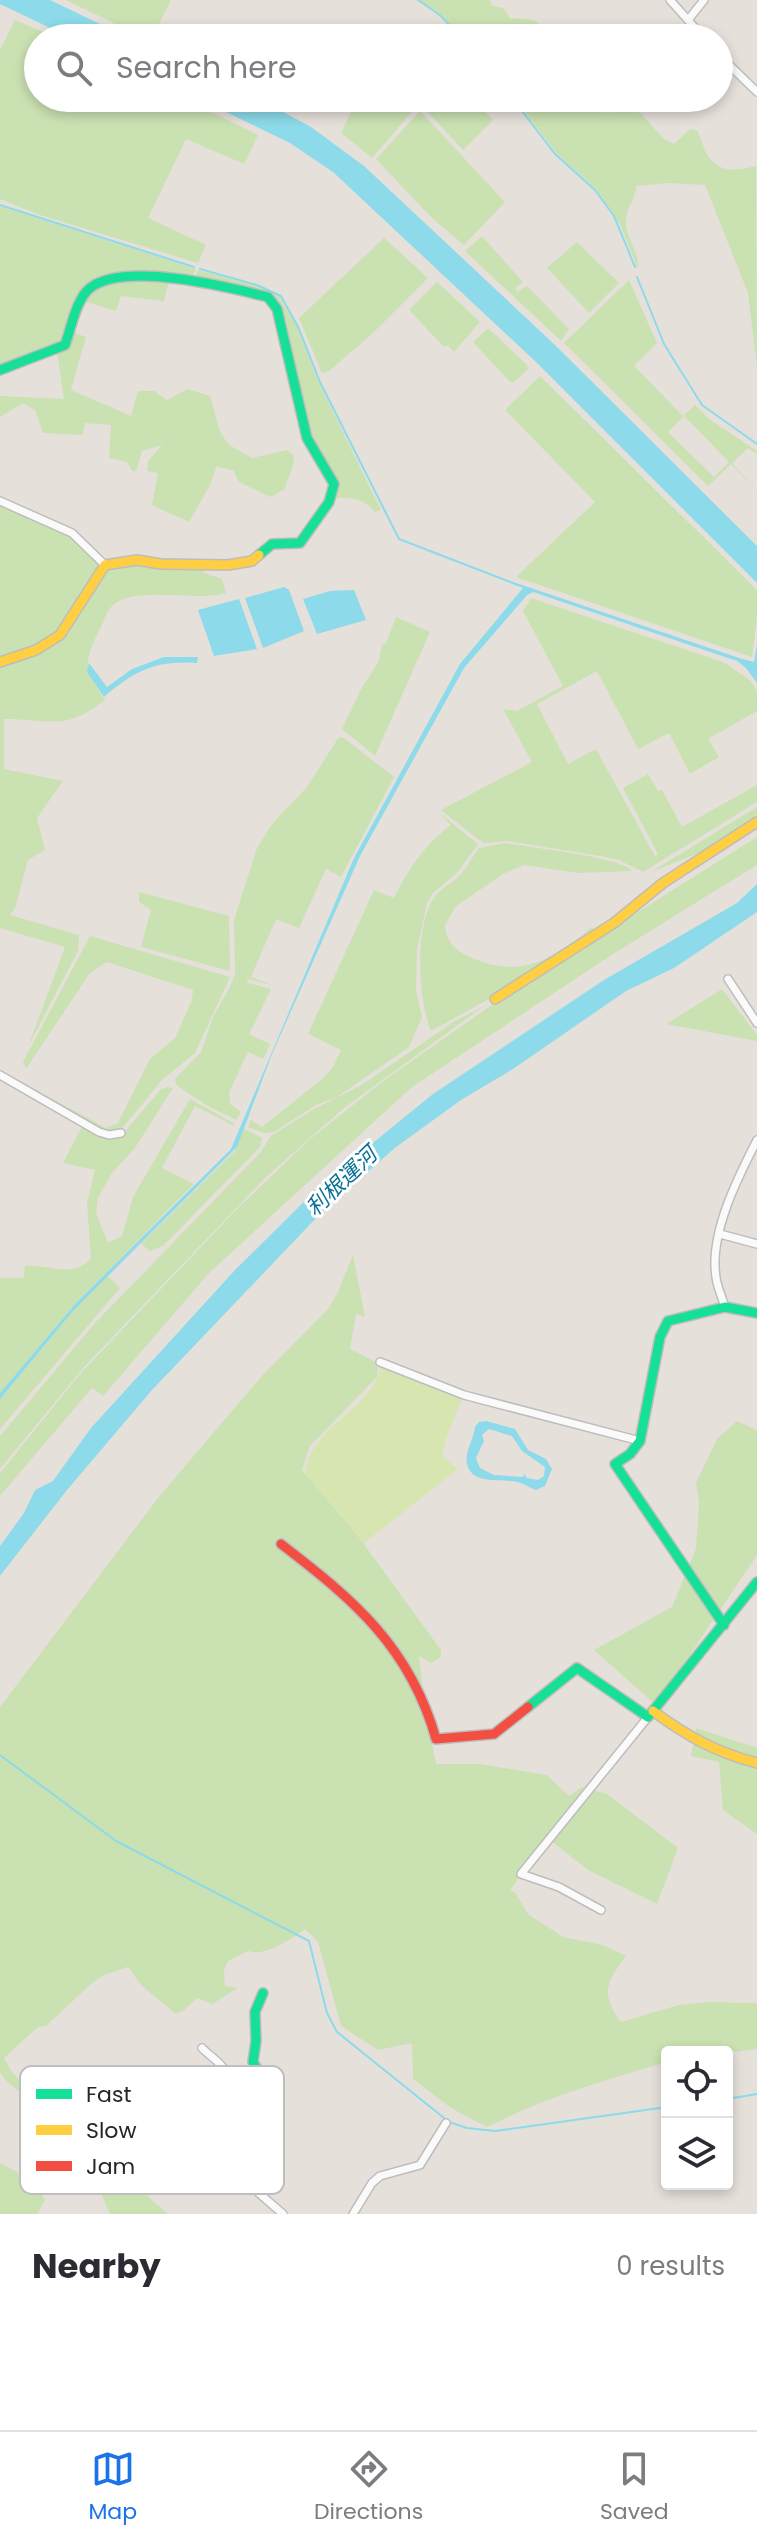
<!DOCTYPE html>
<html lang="en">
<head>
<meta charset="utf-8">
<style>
	:root { --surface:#fff; --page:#f2f2f3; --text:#2b2b33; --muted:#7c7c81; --line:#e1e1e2; --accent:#1a73e8 }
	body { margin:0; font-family:Poppins,"Noto Sans JP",sans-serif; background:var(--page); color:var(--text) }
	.controls { position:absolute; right:24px; bottom:24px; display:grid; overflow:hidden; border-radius:8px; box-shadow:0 4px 12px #0003 }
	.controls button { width:72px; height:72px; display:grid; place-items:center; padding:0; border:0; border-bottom:2px solid var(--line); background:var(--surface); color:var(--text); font:40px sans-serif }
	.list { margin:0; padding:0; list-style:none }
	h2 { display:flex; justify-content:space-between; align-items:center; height:104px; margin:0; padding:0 32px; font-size:34px }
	h2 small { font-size:26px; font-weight:400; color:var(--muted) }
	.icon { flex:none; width:44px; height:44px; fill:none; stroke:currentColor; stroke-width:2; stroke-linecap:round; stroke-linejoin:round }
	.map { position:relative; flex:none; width:757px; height:2214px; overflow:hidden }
	.search { position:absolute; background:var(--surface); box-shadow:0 4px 12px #0003; left:24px; right:24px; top:24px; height:88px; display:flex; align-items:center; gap:20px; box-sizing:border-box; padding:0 28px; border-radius:44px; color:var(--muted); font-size:30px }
	.sheet { height:216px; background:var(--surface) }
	nav { display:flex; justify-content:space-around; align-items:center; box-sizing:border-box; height:112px; border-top:2px solid var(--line); background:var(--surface); font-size:22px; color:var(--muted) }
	nav a { display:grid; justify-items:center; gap:4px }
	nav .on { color:var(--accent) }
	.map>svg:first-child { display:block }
	.green { fill:#cae1b2; fill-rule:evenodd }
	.pitch { fill:#d7e6b0 }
	.water { fill:#8cdaea; fill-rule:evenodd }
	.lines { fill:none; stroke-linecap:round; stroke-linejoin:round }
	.stream { stroke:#8cdaea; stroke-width:2 }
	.street-casing { stroke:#bebdbd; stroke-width:10 }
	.fast-casing { stroke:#bebdbd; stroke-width:12 }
	.slow-casing { stroke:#bebdbd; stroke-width:12 }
	.jam-casing { stroke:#bebdbd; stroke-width:12 }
	.street { stroke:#fbfafa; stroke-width:7 }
	.fast { stroke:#16e098; stroke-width:9 }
	.slow { stroke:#ffcf43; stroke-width:9 }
	.jam { stroke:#f24e42; stroke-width:9 }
	.labels { text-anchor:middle; stroke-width:6; stroke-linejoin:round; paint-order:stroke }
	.water-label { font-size:22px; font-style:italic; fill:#0b7296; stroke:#fff }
	.key { fill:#fff; stroke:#bebebe; stroke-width:2 }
	.key-label { font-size:22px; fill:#262626 }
</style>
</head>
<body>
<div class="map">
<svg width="757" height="2214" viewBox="0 0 757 2214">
	<rect width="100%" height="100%" fill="#e6e0db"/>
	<!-- green -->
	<path class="green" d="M66,0H171L152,38H144Z
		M419,0H489L493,6L503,8L511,19C531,17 538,21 553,34L550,38H464L443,16Z
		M15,20L57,38H38V98H183L258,135L244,164L186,139L148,218L206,245L198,263L40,215L0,199V50Z
		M358,98H399L417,106L372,158L341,133Z
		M432,98H472L493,120L463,150L424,108Z
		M514,98H579L608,113L623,98H627L663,138L674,144L690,129L698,131C708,165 719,176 756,166L757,366L748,293L705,185L668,183L636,186C636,198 627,206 626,218C624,236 640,252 638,269L620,224L596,189L557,154Z
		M420,111L505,202L464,245L432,218L376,159Z
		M0,206L196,269L192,277L96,281L64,344L0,367Z
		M482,236L523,282L515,288L518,292L527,286L569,329L561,341L465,251Z
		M384,238L428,278L372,334L329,371L322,373L299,318Z
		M577,242L619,283L589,313L547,268Z
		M198,270L255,285L279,296L298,329L318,381L381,510L375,512C362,497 352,498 333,498L335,494L311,441L275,301L195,278Z
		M629,280L657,343L634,366L683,416L695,405L709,419L757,451V454L748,448L732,463L757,491L731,464L708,486L564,343ZM684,416L729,462L714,477L668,432Z
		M105,281H169L164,301L121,296L116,311L83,301L87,294Z
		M437,282L480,322L454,352L447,345L444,347L409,310Z
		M488,328L527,365L528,369L513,383L510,382L473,342Z
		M72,332L86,337L71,390L131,416L138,391H154L167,400L188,389L210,396L220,432L229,445L252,458L287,450L293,455L294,463L284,490L270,497L239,482L234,471L217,466L209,487L189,522L152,505L158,473L147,471L148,461L162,445L142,451L136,471H132L127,462L109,458L111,425L85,423L83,435L43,433L35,410L23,403L0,417V396L64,399L57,352Z
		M540,376L757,590V616L752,657L516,577L595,502L505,410Z
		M0,503L65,529L101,565L54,638L0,661Z
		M122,563L203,566L204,573L222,579L226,593C195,603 127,582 108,611C104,618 102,626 98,633C82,665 86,671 105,700C65,732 49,719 4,719V769L63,781L37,818L45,850L28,860L15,908L10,915L79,935L78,951L28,1047L65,947L0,928V664L47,647L106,566Z
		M531,598L723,662L750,680L757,691V711L708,739L719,757L690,774L669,733L638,749L597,671L537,704L568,764L596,749L655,856L658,854L623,788L648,774L658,791L662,790L682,827L757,785V802L643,872L619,860L606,857L508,841L483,843L441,810L532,762L503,709L517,711L563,686L523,611Z
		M396,617L430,632L375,756L342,729L360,691L379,661L382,645L386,643Z
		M339,737L344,738L394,777L341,877L326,869L299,928L276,919L251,977L272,985L247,979L248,983L271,989L249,1034L270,1044L263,1059L248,1052L229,1092L230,1104L241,1112L236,1120L206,1105L176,1085L175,1079L201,1052L213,1017L230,987L235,974L234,920L257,848L272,824L307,787Z
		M757,807V819L709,849L651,872Z
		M438,812L478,844L457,873L433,893L427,903L417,950L416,991L422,1017L409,1047L337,1097L316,1105L274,1132L264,1133L248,1127L251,1120L262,1127L322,1079L333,1067L341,1050L308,1034L374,890L394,898C408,869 425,844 451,825Z
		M757,837V865L613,954L412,1087L209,1273L103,1396L92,1388L0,1496V1473L80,1374L237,1209L309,1140L382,1082L506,995Z
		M505,843C532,848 616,856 633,871L578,873L524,865L503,874L455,907L445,926C448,946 457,952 477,960C524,978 554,958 591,928L597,930L496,995L431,1031C418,1000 414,927 434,898C440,889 449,885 457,878C466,870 472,857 479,848Z
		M139,892L229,916L230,971L141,947L151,910L139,902Z
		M90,936L230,977L195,1053L162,1080L120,1131C100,1138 39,1094 19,1083L18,1080L106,1128L118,1123L150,1059L175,1038L192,1000L193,990L107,962L90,973L26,1069L23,1062Z
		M722,989L757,1035V1041L666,1024Z
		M484,1006L344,1108L266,1177L84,1367L0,1469V1436L95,1323L260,1153L271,1136L312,1110L360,1086L455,1021Z
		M168,1087L173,1088L135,1148L111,1174L98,1198L96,1213L108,1243L122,1236L133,1197L190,1099L235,1124L234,1126L195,1106L162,1168L194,1184L77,1302L0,1393V1278H24L25,1266C49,1264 70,1279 91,1259L87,1203L95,1170L63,1163L83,1125L109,1138L122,1135L161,1089Z
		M243,1128L262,1138L260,1147L163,1246L150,1251L141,1244L235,1151Z
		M353,1255L365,1317L356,1314L350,1349L374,1361L378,1368L377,1377L310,1446L302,1470L358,1536L441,1650V1657L431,1663L419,1656L426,1715L436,1764H480L547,1775L569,1796L582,1787L607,1794L678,1848L657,1904L588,1870L545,1836L510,1891L515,1892L528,1914L563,1937L603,1945L626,1956C606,1983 600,1993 621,2022L679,2005L708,2002L754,2003L757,2004V2049L727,2053L667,2052V2062C605,2080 544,2098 487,2127L451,2108L413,2079L412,2043L378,2050L341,2026L318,1942L305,1929C290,1939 267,1957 248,1951L228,1961L224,1970L225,1986L238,1988L212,2004L197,1998L183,2011L176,2014L141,1985L128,1967L104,1975L92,1983L46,2026L38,2027L4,2058L12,2072L28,2088L40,2084L62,2105L58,2113L54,2114C38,2103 7,2087 0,2072V1707L158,1498L261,1377L328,1309L337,1294Z
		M108,1276L120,1288L0,1429V1399L73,1311Z
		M737,1421L757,1430V1555L656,1705L594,1650L672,1607L696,1549L699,1503L696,1483L717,1439Z
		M696,1728L757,1748V1834L723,1810L719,1762L691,1756Z
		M0,2163L34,2181L45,2200L37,2214H0Z
		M111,2180L144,2193L168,2214H110L100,2191Z"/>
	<!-- pitch -->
	<path class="pitch" d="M381,1365L462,1398L445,1442L442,1456L458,1469L364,1543L305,1474C311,1424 374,1410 381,1365Z"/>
	<!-- water -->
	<path class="water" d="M0,0H50L129,38H71L0,4Z
		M197,98H257L311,127L364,166L554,344L757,546V583L536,362L333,172L290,143Z
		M516,583L739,658L754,662L757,645V683L746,668L737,661L533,592L527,595L464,668L360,856L272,1054L237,1147L73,1311L0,1399V1393L77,1302L231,1149L354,858L460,664L523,588L516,585Z
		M284,587L289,590L304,631L263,648L245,598Z
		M354,590L366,620L317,634L303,599L330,591Z
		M239,599L257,649L214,656L198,610Z
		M164,657H198L197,663C156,660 134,671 104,697L87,672L89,663L107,687L132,669Z
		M757,884V912L674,968L626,991L513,1069L461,1100L396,1147L320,1214L152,1390L67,1490L0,1576V1546L24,1513L35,1490L53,1481L91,1428L235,1270L320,1186L433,1094L604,980L737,903Z
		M486,1421L515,1429L528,1450L546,1459L552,1469L545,1486L536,1490C530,1488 524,1484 518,1482C503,1478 472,1486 467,1464C464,1454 474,1438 475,1427L479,1422ZM489,1429L512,1436L522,1451L545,1467L544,1476L538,1480L527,1478L524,1474L523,1477L494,1475L480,1468L476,1458L484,1441L482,1435Z"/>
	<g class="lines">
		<!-- stream -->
		<path class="stream" d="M418,0L441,16L462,38
			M512,98L555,154L595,190L614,216L635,267
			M0,205L194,267
			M200,269L257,285L281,296L299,329L320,382L399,539L518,585
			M637,277L664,344L702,405L757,444
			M0,1755L116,1841L309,1941L327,2013L337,2032L449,2122L467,2128L495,2131L667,2107
			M727,2099L757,2094"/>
		<!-- street casing -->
		<g class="street-casing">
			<path id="street" d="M670,0L704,38
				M688,20L704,0
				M719,55L757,92
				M0,501L72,533L105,565
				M728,979L757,1023
				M0,1075L99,1132L109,1135L121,1133
				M720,1234L757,1244
				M725,1307C722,1297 717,1287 716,1277C709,1234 738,1177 757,1140
				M380,1362L464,1395L640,1441
				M601,1910L559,1887L521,1874L648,1717
				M202,2048C215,2061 232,2068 227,2088
				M160,2135L246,2182L283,2214
				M180,2145L233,2084
				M353,2214L372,2183L380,2176L420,2165L446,2123"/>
		</g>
		<!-- fast casing -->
		<g class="fast-casing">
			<path id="fast" d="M0,370L65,345C71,329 76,299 90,288C125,261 228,287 268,297L277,309L307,438L334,484L329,502L300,543L272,544L259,555
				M724,1625L615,1464L630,1454L640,1441L660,1337L668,1321L725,1307L757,1313
				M528,1707L577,1668L648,1717L757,1582
				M246,2182L261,2144L267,2115L261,2076L253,2062L256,2041L255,2012L263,1993"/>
		</g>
		<!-- slow casing -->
		<g class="slow-casing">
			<path id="slow" d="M0,662L36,650L60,635L105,565L137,560L161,564L228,565L252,561L259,555
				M495,999L614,923L663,883L757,822
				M653,1711C685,1735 717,1753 757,1763"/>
		</g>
		<!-- jam casing -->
		<g class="jam-casing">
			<path id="jam" d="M281,1544C354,1600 410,1647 436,1739L494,1734L528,1707"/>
		</g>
		<!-- street -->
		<use href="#street" class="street"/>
		<!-- fast -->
		<use href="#fast" class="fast"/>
		<!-- slow -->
		<use href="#slow" class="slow"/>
		<!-- jam -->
		<use href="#jam" class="jam"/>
	</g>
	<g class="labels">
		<!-- water labels -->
		<g class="water-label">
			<text transform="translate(341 1181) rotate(-44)" y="8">利根運河</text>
		</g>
	</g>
	<!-- legend -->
	<rect x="20" y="2066" width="264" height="128" rx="12" class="key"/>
	<rect x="36" y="2089" width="36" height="10" fill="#16e098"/>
	<rect x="36" y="2125" width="36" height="10" fill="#ffcf43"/>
	<rect x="36" y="2161" width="36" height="10" fill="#f24e42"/>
	<g class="key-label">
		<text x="86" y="2102">Fast</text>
		<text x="86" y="2138">Slow</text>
		<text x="86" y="2174">Jam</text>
	</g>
</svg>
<div class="controls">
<button><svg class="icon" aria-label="locate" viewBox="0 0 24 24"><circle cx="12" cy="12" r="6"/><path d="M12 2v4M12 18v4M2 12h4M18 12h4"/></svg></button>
<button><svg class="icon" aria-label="layers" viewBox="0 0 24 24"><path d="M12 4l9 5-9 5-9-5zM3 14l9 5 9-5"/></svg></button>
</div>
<div class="search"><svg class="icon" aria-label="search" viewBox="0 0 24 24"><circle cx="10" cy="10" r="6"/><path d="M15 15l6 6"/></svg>Search here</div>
</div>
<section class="sheet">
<h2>Nearby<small>0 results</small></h2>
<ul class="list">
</ul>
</section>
<nav>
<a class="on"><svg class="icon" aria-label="map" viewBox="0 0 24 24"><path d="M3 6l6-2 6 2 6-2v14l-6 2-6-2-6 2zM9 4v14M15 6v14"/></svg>Map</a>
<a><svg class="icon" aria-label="directions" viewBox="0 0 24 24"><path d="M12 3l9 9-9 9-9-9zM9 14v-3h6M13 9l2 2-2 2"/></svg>Directions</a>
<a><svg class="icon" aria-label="saved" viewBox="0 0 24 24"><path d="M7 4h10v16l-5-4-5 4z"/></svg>Saved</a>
</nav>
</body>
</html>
